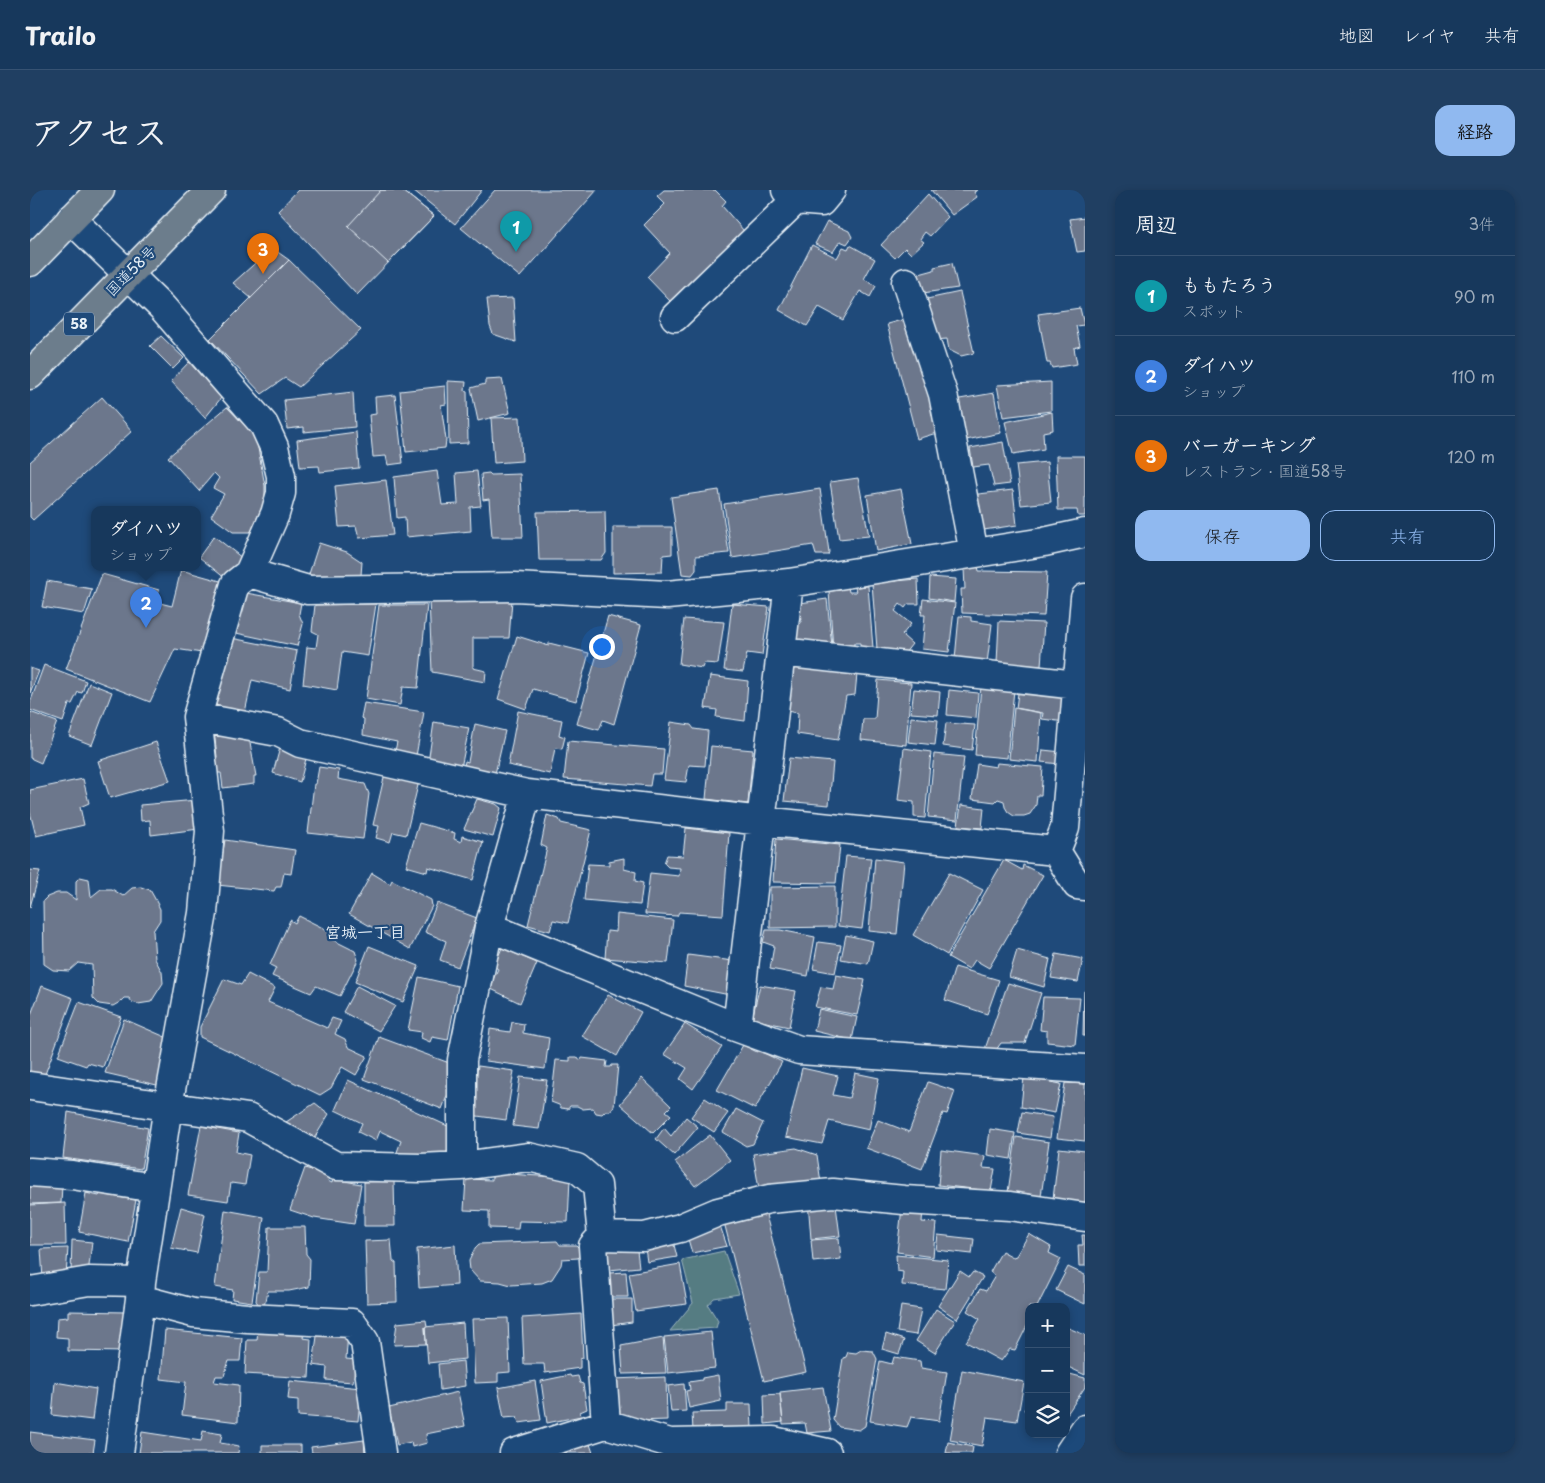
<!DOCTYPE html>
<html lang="ja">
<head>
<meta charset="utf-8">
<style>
	:root { --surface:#17385c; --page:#203f62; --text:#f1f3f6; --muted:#9eacbb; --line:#365272; --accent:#90b9f0 }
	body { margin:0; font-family:"Playpen Sans","Klee One",sans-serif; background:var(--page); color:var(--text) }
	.controls { position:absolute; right:15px; bottom:15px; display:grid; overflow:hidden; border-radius:10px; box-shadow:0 2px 8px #0003 }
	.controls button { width:45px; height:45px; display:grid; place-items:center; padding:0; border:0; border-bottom:1px solid var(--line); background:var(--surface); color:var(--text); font:25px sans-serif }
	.you { position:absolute; left:571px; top:456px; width:18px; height:18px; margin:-12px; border:4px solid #fff; border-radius:50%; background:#1a73e8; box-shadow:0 0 0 8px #1a73e833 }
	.badge { display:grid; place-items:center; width:32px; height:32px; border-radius:50%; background:var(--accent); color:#fff; font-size:16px; font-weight:700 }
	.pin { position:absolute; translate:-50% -41px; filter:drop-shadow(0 1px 2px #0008) }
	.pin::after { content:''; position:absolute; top:26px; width:18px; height:15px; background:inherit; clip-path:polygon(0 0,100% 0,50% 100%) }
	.popup { position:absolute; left:61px; top:316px; width:110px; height:65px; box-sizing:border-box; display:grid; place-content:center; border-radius:10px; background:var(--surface); filter:drop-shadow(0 1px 4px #0005); font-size:16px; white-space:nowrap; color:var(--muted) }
	.popup b { font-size:19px; color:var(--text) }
	.popup::after { content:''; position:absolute; left:50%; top:100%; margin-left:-10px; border:10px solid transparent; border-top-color:var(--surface) }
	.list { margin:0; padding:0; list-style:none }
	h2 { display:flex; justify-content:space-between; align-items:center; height:65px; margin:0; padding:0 20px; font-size:21px }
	h2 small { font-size:16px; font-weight:400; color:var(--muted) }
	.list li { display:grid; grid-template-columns:32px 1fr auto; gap:15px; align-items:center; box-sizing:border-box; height:80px; padding:0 20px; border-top:1px solid var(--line) }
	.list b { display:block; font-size:19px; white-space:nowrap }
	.list p { margin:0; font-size:16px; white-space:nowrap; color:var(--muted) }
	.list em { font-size:16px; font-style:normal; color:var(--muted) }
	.actions { display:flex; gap:10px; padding:15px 20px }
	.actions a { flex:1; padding:11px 0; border:1px solid var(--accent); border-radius:15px; text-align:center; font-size:18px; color:var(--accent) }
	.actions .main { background:var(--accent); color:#111 }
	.icon { flex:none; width:28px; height:28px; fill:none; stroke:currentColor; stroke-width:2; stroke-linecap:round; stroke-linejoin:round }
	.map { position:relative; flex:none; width:1055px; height:1263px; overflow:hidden; border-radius:15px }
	header { display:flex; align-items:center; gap:30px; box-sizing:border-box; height:70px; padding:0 25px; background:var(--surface); border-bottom:1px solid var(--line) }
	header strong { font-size:24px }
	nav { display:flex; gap:28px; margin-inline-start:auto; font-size:18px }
	.intro { display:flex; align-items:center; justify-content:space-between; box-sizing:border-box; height:120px; padding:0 30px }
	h1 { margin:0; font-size:35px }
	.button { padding:12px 22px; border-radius:15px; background:var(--accent); color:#111; font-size:18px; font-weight:700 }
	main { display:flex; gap:30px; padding:0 30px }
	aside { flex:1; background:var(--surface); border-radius:15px; box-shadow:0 2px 8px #0003 }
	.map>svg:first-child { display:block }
	.green { fill:#557b82; stroke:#9eb6bd }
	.building { fill:#6c778c; stroke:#e8f1f8 }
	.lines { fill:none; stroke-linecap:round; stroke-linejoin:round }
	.minor-casing { stroke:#e8f1f8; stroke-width:31 }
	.highway-casing { stroke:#e8f1f8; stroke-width:31 }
	.minor { stroke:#1f4a7a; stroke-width:28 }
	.highway { stroke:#6c7d8c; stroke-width:28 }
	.labels { text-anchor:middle; stroke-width:4.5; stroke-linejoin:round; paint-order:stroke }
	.shield { fill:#1f4a7a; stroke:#acbfd2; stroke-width:1 }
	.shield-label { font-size:14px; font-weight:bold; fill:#e8f1f8 }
	.street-label { font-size:15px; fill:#e8f1f8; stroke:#1f4a7a }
	.neighbourhood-label { font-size:16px; font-weight:bold; fill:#e8f1f8; stroke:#1f4a7a }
</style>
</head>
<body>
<header>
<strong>Trailo</strong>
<nav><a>地図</a><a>レイヤ</a><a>共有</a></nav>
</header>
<div class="intro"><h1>アクセス</h1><a class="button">経路</a></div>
<main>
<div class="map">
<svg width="1055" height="1263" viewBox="0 0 1055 1263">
	<rect width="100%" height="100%" fill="#1f4a7a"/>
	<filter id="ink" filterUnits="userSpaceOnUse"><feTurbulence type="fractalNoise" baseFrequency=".02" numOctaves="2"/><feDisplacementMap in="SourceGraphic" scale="10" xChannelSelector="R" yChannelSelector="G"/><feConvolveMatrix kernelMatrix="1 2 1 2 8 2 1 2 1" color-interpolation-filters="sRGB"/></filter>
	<g filter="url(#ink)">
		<!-- green -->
		<path class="green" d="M694,1061L709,1104L684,1108L678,1115L688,1131L686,1138L640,1141L663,1113L652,1070Z"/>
		<!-- building -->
		<path class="building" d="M268,0H372L404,26L327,105L248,21Z
			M351,0H372L404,26L358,73L318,36Z
			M383,0H452L425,34Z
			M465,0H567L490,87L431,38Z
			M634,0H685L696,11L692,16L714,41L640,111L617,87L640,63L614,35L635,14L627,6Z
			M901,0H948L944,2L947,7L922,25Z
			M898,4L918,27L900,46L895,42L890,49L894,52L881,64L875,58L865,68L851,55Z
			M1055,27V61L1047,62L1040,29Z
			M797,31L819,41L822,47L817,54L810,51L803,62L785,54Z
			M782,55L807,68L813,57L818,59L820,55L845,69L834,89L846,96L840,107L830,101L813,130L789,117L777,136L749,120Z
			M242,58L259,70L221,108L203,93Z
			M259,70L331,140L269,197L255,188L232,204L180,149Z
			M922,73L928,98L886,104L882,86L904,80V77Z
			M930,102L944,163L931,166L919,160L917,149L905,150L897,109Z
			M483,108L486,152L463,144L460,136L457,109Z
			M1050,118L1054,135L1046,136L1050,156L1044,158L1047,174L1022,178L1020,173H1017L1008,124Z
			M879,128L913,241L887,249L857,134Z
			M131,146L154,168L143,179L120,156Z
			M159,172L191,208L175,228L141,191Z
			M472,189L480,223L448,231L441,198L455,194V190Z
			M418,191L436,192L435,201L437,202L438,253L419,254Z
			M1021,192V221L973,227L967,195Z
			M415,196L416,214L411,215L416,250L415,258L376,262L370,201Z
			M323,202L325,237L274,242V237L257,239L254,210Z
			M964,203L971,243L931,251L924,210Z
			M365,205L373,273L358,275L356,266L343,267L339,225L346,224L345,207Z
			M72,207L102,241L3,330L0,327V272Z
			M197,217L226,247L235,296V310L221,342H203L181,326L194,304L183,298L189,288L184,283L169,301L138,267Z
			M1022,222L1023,240L1013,242L1014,259L983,264L975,232Z
			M490,227L492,271L464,273L461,228Z
			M326,242L329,278L290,282L289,276L270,277L267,250Z
			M973,252L980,294L964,296L959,275L943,277L940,258Z
			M1026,266H1055V326H1048L1047,320H1028Z
			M1017,272L1021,312L991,315L986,275Z
			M407,281L412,315L428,314L426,283L447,281L451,316L440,317L441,341L376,347L375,327L367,328L364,287Z
			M459,283L461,285L490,284L493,347H462L459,309L453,310L451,284Z
			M828,288L839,346L809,349L800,292Z
			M356,290L363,345L329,348L326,336L309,337L305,296Z
			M790,299L799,362L798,365H786L783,355L702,368L694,314Z
			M871,299L882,354L846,361L837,305Z
			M689,300L699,363L666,366V380L662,385L652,384L641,307Z
			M983,300L987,335L947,341L940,305Z
			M575,321L576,363L571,370H509L507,322Z
			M583,337H642V364L633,365L632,382L583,383Z
			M184,346L212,368L196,389L169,367Z
			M289,353L317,362L332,372L331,385L285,387L279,384Z
			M948,376L949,381L1017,382L1014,426L932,423L931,399H935L934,378Z
			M151,380L194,392L172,463L145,459L120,512L36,479L72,384L129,400L126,412L142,416Z
			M900,387L926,389L924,412L899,408Z
			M888,389L889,414H878L875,418L870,414L865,421L881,434L872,445L882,454L871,468L855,460L847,459L842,393Z
			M17,391L62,399L54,424L12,417Z
			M838,396L843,458H830V453H824V463L803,460L799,401L811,400V397H818L819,402H826L825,397Z
			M216,403L271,413L269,424L273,434L267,456L206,443Z
			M399,409L482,410L479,448H443V478L456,481L455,492L402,482Z
			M797,409L802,456L766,453L767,436L771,433L770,413Z
			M893,409L925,413L919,462L892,459L895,425H891Z
			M346,414L338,466L312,462L307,500L273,494L277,457L286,458L288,444L282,441L285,415Z
			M702,414L739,417L732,465L717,463L713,482L694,480Z
			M349,415H397L388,498L373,497L370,515L336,509Z
			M578,426L611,435L584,534L573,530L569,540L547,534Z
			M929,426L941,427V431L962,434L957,473L925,469Z
			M654,429L694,432L688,474L674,473L672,478L649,474Z
			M969,431L1014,433L1011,476L967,473Z
			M487,446L519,456V453L559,463L546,511L503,499L496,519L468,509Z
			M201,448L267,461L260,499L222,490L214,527L185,520Z
			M14,475L56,491L52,503L48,502L42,514H39L33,532L0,520V513Z
			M0,478L9,481L0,503Z
			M761,478L827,484L825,505L816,506L808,550L767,544L768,523L757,521Z
			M680,486L718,491L715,531L686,527L687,520L675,518Z
			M848,490L881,493L876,555L831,550L833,529H845Z
			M59,493L82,502L62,555L39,546Z
			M951,496L984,500L977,568L945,565Z
			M884,499L910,502L908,525L881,523Z
			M919,500L948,503L946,528L917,525Z
			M998,502L1035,506V532L1012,529L1013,523L986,518L988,503L998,504Z
			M334,513L394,522L386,566L365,561L367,552L333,545L334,529L331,528Z
			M984,518L1011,523L1008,572L979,569Z
			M488,521L532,530L529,545L535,547L532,559L525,558L520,584L478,575Z
			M0,522L27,532L11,573L0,568Z
			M881,527L908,530L905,555L878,552Z
			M404,532L439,538L431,578L398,573Z
			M641,532L661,535L664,539L678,541L675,576L659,575L656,592L634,590Z
			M916,533L945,535L942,560L913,556Z
			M445,534L475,541L464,588L433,581L435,571L438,572Z
			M184,541L218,542L226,586H224V594L193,598L191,583H185L182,567H187Z
			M538,551L634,559L632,584H622L620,596L534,589Z
			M126,552L140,591L80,608L68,571Z
			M251,554L278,561L270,592L243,583Z
			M681,556L723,560L718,614L676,609Z
			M874,558L901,562L895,628L884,627V612L868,610Z
			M1013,560L1032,562L1030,574L1011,572Z
			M904,564L934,567L927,630L898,627Z
			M759,568L803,572L799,615L754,611Z
			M967,573L1013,577L1011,605H1007L1006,615L1000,624L994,626H984L978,622L975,617L974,611L968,609L965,612L942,609L947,574L966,577Z
			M289,577L309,580L308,589L335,594L339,604L333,649L278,643L284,594H286Z
			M355,583L389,591L376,645L363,642L360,652L346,648L349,636L343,635Z
			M53,589L59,613L50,617L54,635L6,646L0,622V600Z
			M447,609L466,614L471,618L463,647L434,639Z
			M167,610L169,639L121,645L120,630L111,631L110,615Z
			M931,615L954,618L952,638L928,636Z
			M517,625L529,629L531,633L561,640L538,733L523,730L520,741L498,735L517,658L511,655Z
			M389,633L425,643L424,649L431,652L432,646L453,652L443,690L398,677L397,682L376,676Z
			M656,638L699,643L693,725L649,722L647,726L615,724L620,683L649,686L650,678L638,677L634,673L637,665L653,666Z
			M746,649L810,655L806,693L743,692Z
			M195,650L265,660L261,684L254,683L251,697H246L244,701L187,695Z
			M816,666L841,668L832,739L808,736Z
			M594,668V679L606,682L605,691L613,693L610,715L554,710L558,674L579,675V671Z
			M845,668L874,672L867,744L839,741Z
			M974,670L992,680L993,675L1013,685L959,778L945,770L939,779L918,767Z
			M0,680L10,681L0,717Z
			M342,683L360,694L362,690L401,710L402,716L380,759L319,724Z
			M919,683L953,700L917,765L883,745Z
			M50,687L59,689L61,707L71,699H82L93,706L102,698L111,697L120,700L124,707L130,719V730L123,741L125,769L132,782L133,793L121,812L108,814L102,812L99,808H94L90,812L83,816L69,814L63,808L62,775L48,773L39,781L23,780L14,774L13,711L17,707L27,703H36L46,710V691Z
			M805,696V737L740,738V697Z
			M407,713L447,728L428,777L410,770L416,751L395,742Z
			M587,724L643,730L638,773L575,768L577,741L586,742Z
			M269,726L301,742L299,748L325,761L328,770L310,806L286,796L281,803L242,786L246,778L240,775L260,730L265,733Z
			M736,740H750L785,747L778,786L740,779L744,756L733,752Z
			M816,745L843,751L838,774L811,769Z
			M788,752L811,755L805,783L783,779Z
			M339,756L389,776L373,812L325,792Z
			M472,758L507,773L490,813L459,798L468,779L464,776Z
			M987,760L1020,769L1014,797L979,787Z
			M1026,764L1053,769L1048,792L1021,788Z
			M658,765L703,771L700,805L654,796Z
			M925,777L969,790L957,824L915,810Z
			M218,784L245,798L238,812L297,838L302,828L311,831L305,844L315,849L318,857L337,866L326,885L312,877L301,898L290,905L170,847V837L194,789L211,795Z
			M806,785L835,790L827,825L785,817L791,797L803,799Z
			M389,787L428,796L418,850L402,847L400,852L391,848L392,842L378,840Z
			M978,793L1011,803L995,853H971L966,860L955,859Z
			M730,795L766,801L759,837L722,829Z
			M12,796L43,808L14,887L0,882V827Z
			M327,796L365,816L349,841L313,822Z
			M1054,801H1055V846H1053Z
			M578,805L611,822L587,866L552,846Z
			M1013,807L1050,808L1045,855L1017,852V841L1010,840Z
			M49,812L91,827L73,877L58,873L56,876L28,866Z
			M789,819L827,827L822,850L784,841Z
			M94,829L140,849L131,896L75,883Z
			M482,832L494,834L493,843L519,848L515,879L456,871L460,839L480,842Z
			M655,834L692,857L663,899L650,889L657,878L634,864Z
			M349,847L422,874L419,901L412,919L334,889Z
			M713,855L727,862L728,860L752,872L725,919L687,900Z
			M540,867H547L551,870L552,868L577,871L576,877H581L582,875H588L584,916L580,921H575L572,924L566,923L563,918L553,919L547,916H540L538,919L531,918L529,915L521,912L526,870L540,871Z
			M448,876L484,881L476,930L440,925Z
			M772,878L808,886L803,905L819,908L825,883L849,888L839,940L799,931L792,954L756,947Z
			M490,887L517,890L509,939L483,936Z
			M994,887L1031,894L1025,923L991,917Z
			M612,888L641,916L636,921L641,925L623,943L590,914Z
			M318,890L422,938L418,964L376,968L367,962L371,951L350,941L346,951L328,942L332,933L305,920Z
			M898,892L925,901L917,924L913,923L892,979L836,958L848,930L879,942Z
			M1035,893L1055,894V951L1027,948Z
			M675,908L698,923L684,942L661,927Z
			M285,913L299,924L282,952L253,934Z
			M706,919L733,933L723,954L716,956L693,942Z
			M38,922L118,938L111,979L33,968Z
			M992,922L1023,927L1020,948L988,943Z
			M656,927L668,937L644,965L626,949L634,938L641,946Z
			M171,936L209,943L206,962L220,965L215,995L201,993L198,1011L158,1005Z
			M960,939L985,943L981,969L957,965Z
			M680,945L700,970L665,996L645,972Z
			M986,947L1019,952L1011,1006L978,1002Z
			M766,958L787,965L791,993L729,999L723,964Z
			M1029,958L1055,961V1015L1023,1009Z
			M911,960L955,966L953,978L965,979L961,1001L908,995Z
			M275,978L300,986L298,991L302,993L303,989L331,994L324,1034L284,1028L260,1020Z
			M462,983L540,988L538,1032L489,1031L488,1039L459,1038V1021L434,1020L436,989L462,990Z
			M364,991L365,1036H334V992Z
			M0,992L32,995L31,1013L0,1014Z
			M56,1003L69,1006L70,1004L106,1010L98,1052L49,1042Z
			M805,1008L810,1046L781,1049L778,1011Z
			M35,1013L36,1055H0V1015Z
			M151,1017L175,1024L167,1063L141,1058Z
			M872,1018L893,1019L892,1032L906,1033L903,1067L867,1062Z
			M195,1020L234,1027L222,1112L202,1109L203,1100L185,1097Z
			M735,1021L776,1182L734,1191L694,1032Z
			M688,1030L697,1056L662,1063L656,1042Z
			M239,1037H275L276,1064L280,1069L279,1097L259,1101H238L236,1111L233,1115H229L226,1111L229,1082H237Z
			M999,1044L1021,1057L1019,1063L1031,1069L1007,1117H999V1132L985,1160L980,1159L971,1171L936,1152L950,1129L937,1121L950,1099L956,1101L965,1086L960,1082L972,1061L983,1067L986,1066Z
			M908,1045L944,1049L942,1064L906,1060Z
			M1052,1045H1055V1076H1049L1048,1055H1053Z
			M642,1047L647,1067L617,1072L614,1051Z
			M809,1048L811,1069L783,1072L781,1050Z
			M42,1050L62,1052L58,1084L41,1082Z
			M361,1050L363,1071L366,1073L367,1112L337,1113L335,1051Z
			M527,1051L530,1055H546L550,1059V1064L548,1068L532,1069L531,1075L522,1089L512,1093L481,1095L470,1092L450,1091L440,1080L439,1071L445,1058L449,1054Z
			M606,1052L609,1077L579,1080L578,1054Z
			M425,1055L427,1095L389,1098L387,1059Z
			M38,1058L36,1086L13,1089L11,1059Z
			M866,1065L918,1070L915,1099L872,1095L873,1082L867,1081Z
			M650,1074L657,1114L606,1121L599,1083Z
			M1038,1077L1055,1085V1114L1026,1100Z
			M930,1081L939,1087L943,1082L953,1087L927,1129L908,1116Z
			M596,1082L598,1107H579V1083Z
			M579,1109H602V1132L581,1135Z
			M871,1116L891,1119L886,1145L867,1142Z
			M906,1119L925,1131L905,1163L886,1151Z
			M38,1121L96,1122L95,1162L38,1161V1148L26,1147L27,1128L38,1127Z
			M551,1124L553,1168L550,1169V1178L515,1183L514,1174H494L492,1128Z
			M478,1128L480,1182L468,1183V1192L445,1193L442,1129Z
			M396,1130L397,1137H395L396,1154L364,1155L367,1133Z
			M433,1133L435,1169L398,1173L395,1137Z
			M1036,1137L1055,1145V1185L1036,1176Z
			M228,1139L274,1142L273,1148L281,1149L279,1188L215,1184L217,1150H227Z
			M288,1139L318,1143L316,1169L326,1170L323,1192L296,1190L297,1177L283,1175Z
			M135,1140L212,1148L210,1171H199L194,1186H186L184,1192L209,1195L208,1232L152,1225L156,1192L131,1189Z
			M681,1142L685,1178L638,1183L634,1147Z
			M856,1144L874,1150L869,1164L852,1159Z
			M633,1148L636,1183L593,1184L591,1156Z
			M831,1160L843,1161L847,1169L835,1236L829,1240L809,1237L803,1230L813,1168L816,1167L818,1162L826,1163Z
			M864,1167L890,1171L891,1178L917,1182L909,1231L881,1227L877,1237L840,1231L850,1171L862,1174Z
			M433,1171L435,1196L410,1200L408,1174Z
			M932,1180L994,1192L987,1231L957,1227L952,1256L920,1250Z
			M1036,1183L1055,1188V1197L1037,1224Z
			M540,1185L541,1187L548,1186L550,1193L553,1194L557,1219L550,1222L551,1226L517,1233L511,1191Z
			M688,1185L691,1211L659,1218L656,1201L660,1200L659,1192L672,1190V1188Z
			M636,1187L637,1230L608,1231L590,1227L582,1189Z
			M260,1191L331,1198L328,1231L268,1226V1210L258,1209Z
			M505,1191L511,1230L489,1233L487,1227L474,1228L468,1198Z
			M25,1192L66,1199L62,1230L22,1225Z
			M654,1194L656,1221L641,1222L638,1196Z
			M793,1197L801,1241L777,1243L775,1233L753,1234L750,1202Z
			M428,1202L435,1236L396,1244L397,1253L382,1257L381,1252L367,1255L359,1218Z
			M750,1204L753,1232L735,1234L734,1205Z
			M999,1212V1223L994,1220Z
			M697,1214H721L722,1239L663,1241L662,1223L697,1222Z
			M173,1241L192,1244L190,1253L209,1256L208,1263H109L112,1242L171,1251Z
			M0,1242L65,1250L63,1263H0Z
			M334,1250L335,1263H282L281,1257Z
			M559,1251L563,1263H524Z
			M918,1252L943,1257L942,1263H916Z
			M232,1255H271V1263H232Z"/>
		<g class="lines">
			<!-- minor casing -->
			<g class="minor-casing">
				<path id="minor" d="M766,10L791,12L801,0
					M41,29L132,117L234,235L244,257L251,286V303L245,324L219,383L205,394L167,527L180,641L173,723L138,916L111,1092L110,1109L89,1263
					M876,92L913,204L944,363
					M645,127L766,10L756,0
					M219,383L278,400L485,397L637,405L759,393L1014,352L1055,343
					M751,462L1047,495
					M167,527L248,542L270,553L497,604L732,631L1026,661L1035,638L1055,408
					M1026,661L1047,695L1055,696
					M459,737L700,835L769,860L1055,879
					M707,837L759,393
					M0,896L218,928L306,976L391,978L432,976V870L459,737L497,604
					M432,976L498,967L547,978L567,995L572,1046L563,1056L576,1234
					M0,982L42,985L125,998
					M572,1046L614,1047L650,1038L688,1022L739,1009L803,1003L874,1010L980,1016L1055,1027
					M0,1101L59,1091L111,1092
					M110,1109L163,1123L217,1128L322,1133L335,1152L351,1263
					M484,1263L576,1234L640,1253L743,1251L797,1263
					M1039,1263L1055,1239"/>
			</g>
			<!-- highway casing -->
			<g class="highway-casing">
				<path id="highway" d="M0,72L70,0
					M0,185L181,0"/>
			</g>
			<!-- minor -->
			<use href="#minor" class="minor"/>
			<!-- highway -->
			<use href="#highway" class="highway"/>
		</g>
	</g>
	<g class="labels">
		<!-- shield labels -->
		<rect class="shield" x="34" y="122.5" width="30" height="23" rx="4"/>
		<g class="shield-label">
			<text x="49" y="139">58</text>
		</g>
		<!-- street labels -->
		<g class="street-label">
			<text transform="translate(101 81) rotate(-45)" y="5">国道58号</text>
		</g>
		<!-- neighbourhood labels -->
		<g class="neighbourhood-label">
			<text x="335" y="748">宮城一丁目</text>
		</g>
	</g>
</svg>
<div class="controls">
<button>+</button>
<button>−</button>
<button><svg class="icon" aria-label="layers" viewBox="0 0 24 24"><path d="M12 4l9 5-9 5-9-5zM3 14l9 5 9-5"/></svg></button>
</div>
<div class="you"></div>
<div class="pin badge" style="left:486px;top:62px;background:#0f9aa8">1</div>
<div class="pin badge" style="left:116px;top:438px;background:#3f7fe0">2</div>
<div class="popup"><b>ダイハツ</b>ショップ</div>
<div class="pin badge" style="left:233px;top:84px;background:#e8710a">3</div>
</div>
<aside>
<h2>周辺<small>3件</small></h2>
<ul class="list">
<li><span class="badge" style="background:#0f9aa8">1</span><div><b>ももたろう</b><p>スポット</p></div><em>90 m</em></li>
<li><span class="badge" style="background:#3f7fe0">2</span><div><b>ダイハツ</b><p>ショップ</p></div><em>110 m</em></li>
<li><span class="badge" style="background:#e8710a">3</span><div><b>バーガーキング</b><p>レストラン · 国道58号</p></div><em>120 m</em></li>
</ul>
<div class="actions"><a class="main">保存</a><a>共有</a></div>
</aside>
</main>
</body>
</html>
